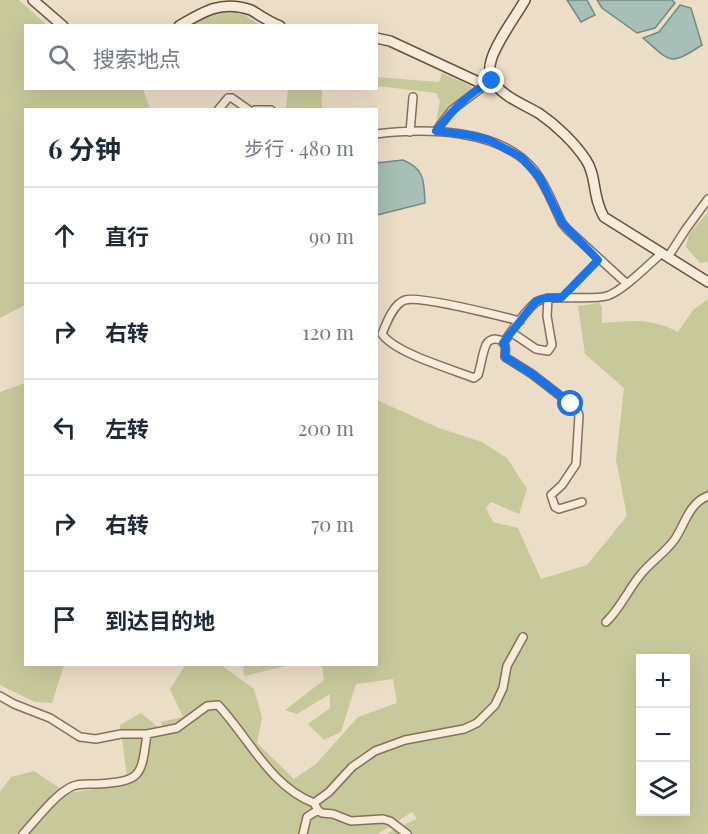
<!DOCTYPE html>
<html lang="zh">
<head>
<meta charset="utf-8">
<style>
	:root { --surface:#fff; --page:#f6f6f7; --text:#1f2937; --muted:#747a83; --line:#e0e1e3 }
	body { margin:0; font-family:"Playfair Display","Noto Sans SC",serif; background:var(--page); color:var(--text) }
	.controls { position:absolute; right:18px; bottom:18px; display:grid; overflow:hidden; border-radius:0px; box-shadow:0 6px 24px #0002 }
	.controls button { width:54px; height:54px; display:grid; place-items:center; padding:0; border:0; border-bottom:2px solid var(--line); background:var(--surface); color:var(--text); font:30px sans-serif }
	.stop { position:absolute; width:18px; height:18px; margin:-14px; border:4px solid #1a73e8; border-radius:50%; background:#fff }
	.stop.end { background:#1a73e8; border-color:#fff; box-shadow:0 2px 6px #0008 }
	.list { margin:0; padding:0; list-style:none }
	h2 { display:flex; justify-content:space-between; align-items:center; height:78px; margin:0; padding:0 24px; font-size:26px }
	h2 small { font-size:20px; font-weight:400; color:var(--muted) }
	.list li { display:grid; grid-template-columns:39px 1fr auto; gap:18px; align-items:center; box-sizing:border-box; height:96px; padding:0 24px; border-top:2px solid var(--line) }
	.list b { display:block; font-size:22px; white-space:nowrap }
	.list em { font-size:20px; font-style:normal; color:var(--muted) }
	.icon { flex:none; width:33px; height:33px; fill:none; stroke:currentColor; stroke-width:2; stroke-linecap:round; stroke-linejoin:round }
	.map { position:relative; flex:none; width:708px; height:834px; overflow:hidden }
	.search { position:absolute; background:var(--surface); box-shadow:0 6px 24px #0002; left:24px; top:24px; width:354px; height:66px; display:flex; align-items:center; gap:15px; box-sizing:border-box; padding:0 21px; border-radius:0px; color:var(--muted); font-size:22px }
	.panel { position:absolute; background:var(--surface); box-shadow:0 6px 24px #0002; left:24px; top:108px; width:354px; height:558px; border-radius:0px }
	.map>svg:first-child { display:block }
	.green { fill:#c8c99b; fill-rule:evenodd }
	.water { fill:#a7bfb6; stroke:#6e8d83; stroke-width:1.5 }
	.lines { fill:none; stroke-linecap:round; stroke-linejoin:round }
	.lane-casing { stroke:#866f5d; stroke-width:7 }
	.street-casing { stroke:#866f5d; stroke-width:10 }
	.secondary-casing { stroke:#685040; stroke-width:12 }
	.lane { stroke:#f7ebd9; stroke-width:4 }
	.street { stroke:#f7ebd9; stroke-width:7 }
	.secondary { stroke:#f7ebd9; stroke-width:9 }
	.route { stroke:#1a73e8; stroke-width:8 }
</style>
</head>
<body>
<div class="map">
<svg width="708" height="834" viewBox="0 0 708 834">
	<rect width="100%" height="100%" fill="#ecddc6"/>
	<!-- green -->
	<path class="green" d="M0,0H19L47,25L26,26V88L143,89L150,109L26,110L25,305L0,318Z
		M231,9L243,14L260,25L186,26L211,11Z
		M442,73L471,86L472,89L455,103L435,126L440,101L436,93L377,86L376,77L439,82Z
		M288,89H322V109H286Z
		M708,212V262L700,263L686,247L689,234Z
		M708,299V834H387L394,829L417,819L412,812L378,834H0V792L11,777L34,771L67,793L116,786L127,777L120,725L141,713L164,732L161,722L183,717L170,689L186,664L221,665L254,689L262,717L257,743L294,779L316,764L358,717L397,703L393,679L356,684L341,732L324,740L308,724L330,708V694L297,714L285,710L324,680L322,666L319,665L376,664L377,400L439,428L482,442L507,458L527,489L519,514L491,502L486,508L493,522L518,528L541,579L587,565L627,516L616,460L624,388L585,354L578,306L599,303L602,307V323C632,321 649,317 678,332L693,310ZM640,658H686V812H640Z
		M25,383L26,664L64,665L52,703L35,702L0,685V392Z
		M243,664H290V665L244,676Z"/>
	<!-- water -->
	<path class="water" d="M567,0H587L595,15L581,22Z
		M597,0H672L675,3L655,28L637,33L602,8Z
		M680,5L691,8L702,45C669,66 672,63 643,38L659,32Z
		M403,160C425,169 424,181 425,203L377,215V163Z"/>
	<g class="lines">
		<!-- lane casing -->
		<g class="lane-casing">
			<path id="lane" d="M562,298L599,260"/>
		</g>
		<!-- street casing -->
		<g class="street-casing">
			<path id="street" d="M218,110L228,98H232L249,110
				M255,110H271
				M436,131L452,110L485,85
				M410,132L413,97
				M376,134C425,128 500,128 534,170C547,186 553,205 562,223L567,229L626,283
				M668,257L686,229L708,199
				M520,321C500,316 420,295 405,300C393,304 386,324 382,334C395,353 451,369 474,378L478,375C481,366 482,354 486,345C489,337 503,337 505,346C506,350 505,353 505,357L532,374L576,408L579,415L576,464L562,485L551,495L555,507L559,509L582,502
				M511,332L536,349L548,351L552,345L547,316L548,298
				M503,343C513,330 522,314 535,303C546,293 590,301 607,296C623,291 649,264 662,253
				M606,622C621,608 628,589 642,573C652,561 666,552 675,539C685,524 689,503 708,496
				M0,696L14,704L50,718L80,737L96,739L121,734H147L177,728L207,706L218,705C249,738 270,786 314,803L329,792L352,767L375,751L405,740L464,729L477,723L495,705L503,688L507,666L523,637
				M314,803L318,810L322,813L333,814L351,821L383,819L390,821L407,834
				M23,834C36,820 56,793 73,786C80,783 90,784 97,784C143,781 141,776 147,734
				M303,834L307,817L318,810"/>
		</g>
		<!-- secondary casing -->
		<g class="secondary-casing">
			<path id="secondary" d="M33,0L63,26
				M525,0C516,16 495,44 491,61C489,68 489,77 494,83C504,97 525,105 540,114C556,125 575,143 586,160C597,176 592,197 604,217L708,282
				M179,26C204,11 222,0 251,10C261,16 269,22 280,26
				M376,38L390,41L485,85L492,81"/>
		</g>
		<!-- lane -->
		<use href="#lane" class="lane"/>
		<!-- street -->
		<use href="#street" class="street"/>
		<!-- secondary -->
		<use href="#secondary" class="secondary"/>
	</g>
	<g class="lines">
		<!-- route -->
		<path class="route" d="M492,81C469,92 452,111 436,131L469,135L489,140L521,157L540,178L562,223L598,260L561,298H546L536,301L503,343L505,346V357L532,374L571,404"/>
	</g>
</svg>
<div class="controls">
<button>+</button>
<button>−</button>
<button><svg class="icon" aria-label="layers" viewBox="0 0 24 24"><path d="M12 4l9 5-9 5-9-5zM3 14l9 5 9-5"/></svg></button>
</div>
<div class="stop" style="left:571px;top:404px"></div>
<div class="stop end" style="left:492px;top:81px"></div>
<div class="search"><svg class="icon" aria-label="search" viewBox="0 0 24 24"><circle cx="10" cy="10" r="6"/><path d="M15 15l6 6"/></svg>搜索地点</div>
<section class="panel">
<h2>6 分钟<small>步行 · 480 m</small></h2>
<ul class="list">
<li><svg class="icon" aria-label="ahead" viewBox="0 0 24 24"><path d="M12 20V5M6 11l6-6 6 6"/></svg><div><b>直行</b></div><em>90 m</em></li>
<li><svg class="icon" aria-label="right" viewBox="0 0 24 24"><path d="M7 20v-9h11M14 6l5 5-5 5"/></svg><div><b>右转</b></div><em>120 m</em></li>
<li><svg class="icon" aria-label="left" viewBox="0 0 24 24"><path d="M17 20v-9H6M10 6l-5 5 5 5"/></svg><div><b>左转</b></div><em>200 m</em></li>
<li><svg class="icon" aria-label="right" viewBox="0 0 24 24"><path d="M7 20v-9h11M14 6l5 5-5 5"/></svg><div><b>右转</b></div><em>70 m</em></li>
<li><svg class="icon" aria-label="arrive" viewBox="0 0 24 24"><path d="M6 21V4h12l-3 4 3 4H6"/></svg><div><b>到达目的地</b></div></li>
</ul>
</section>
</div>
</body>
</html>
